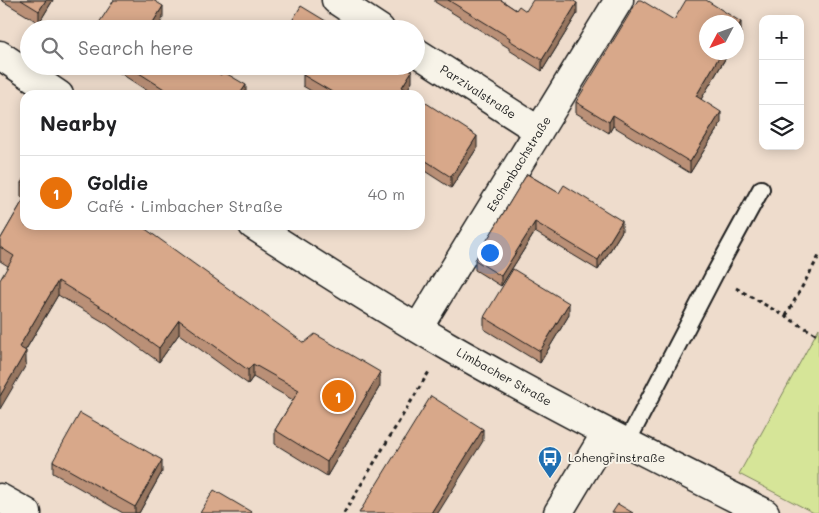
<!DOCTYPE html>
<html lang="en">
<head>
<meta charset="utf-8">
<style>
	:root { --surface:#fff; --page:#f6f6f6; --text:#202124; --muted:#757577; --line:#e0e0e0; --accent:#1f6fb2 }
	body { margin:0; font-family:Mali,sans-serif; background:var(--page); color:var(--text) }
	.controls { position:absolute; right:15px; top:15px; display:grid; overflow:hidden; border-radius:10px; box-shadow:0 2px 12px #0003 }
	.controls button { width:45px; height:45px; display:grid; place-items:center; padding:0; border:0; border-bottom:1px solid var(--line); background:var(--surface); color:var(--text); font:25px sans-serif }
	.compass { position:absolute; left:699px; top:15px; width:45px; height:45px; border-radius:50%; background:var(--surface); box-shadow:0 2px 12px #0003; rotate:229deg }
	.you { position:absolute; left:489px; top:252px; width:18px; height:18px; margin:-12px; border:4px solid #fff; border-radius:50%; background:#1a73e8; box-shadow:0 0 0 8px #1a73e833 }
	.badge { display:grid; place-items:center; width:32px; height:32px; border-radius:50%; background:var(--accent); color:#fff; font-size:16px; font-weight:700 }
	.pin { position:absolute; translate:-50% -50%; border:2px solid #fff; box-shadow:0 1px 5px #0006 }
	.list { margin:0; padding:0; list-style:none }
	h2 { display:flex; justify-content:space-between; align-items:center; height:65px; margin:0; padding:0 20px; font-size:21px }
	h2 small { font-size:16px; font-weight:400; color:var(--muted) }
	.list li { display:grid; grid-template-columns:32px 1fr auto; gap:15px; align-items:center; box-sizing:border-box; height:75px; padding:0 20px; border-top:1px solid var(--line) }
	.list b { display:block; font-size:19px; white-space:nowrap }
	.list p { margin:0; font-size:16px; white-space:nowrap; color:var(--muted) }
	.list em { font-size:16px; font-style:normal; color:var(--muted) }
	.icon { flex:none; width:28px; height:28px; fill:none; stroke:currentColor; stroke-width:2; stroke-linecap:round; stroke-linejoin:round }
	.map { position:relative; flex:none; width:819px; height:513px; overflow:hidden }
	.search { position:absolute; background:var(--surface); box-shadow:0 2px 12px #0003; left:20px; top:20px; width:405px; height:55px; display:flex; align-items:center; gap:12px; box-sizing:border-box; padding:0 18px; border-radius:28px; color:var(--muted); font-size:19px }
	.panel { position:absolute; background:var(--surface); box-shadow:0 2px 12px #0003; left:20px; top:90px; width:405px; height:140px; border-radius:15px }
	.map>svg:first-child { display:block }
	.green { fill:#d6e598; stroke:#79805a }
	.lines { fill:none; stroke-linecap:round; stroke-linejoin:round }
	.service-casing { stroke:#1c1c1c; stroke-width:20 }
	.minor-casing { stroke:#1c1c1c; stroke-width:31 }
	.secondary-casing { stroke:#1c1c1c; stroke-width:31 }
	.path { stroke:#1c1c1c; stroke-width:3; stroke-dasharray:4 4; stroke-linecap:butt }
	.service { stroke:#f7f3e8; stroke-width:16 }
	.minor { stroke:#f7f3e8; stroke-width:28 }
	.secondary { stroke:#f7f3e8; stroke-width:28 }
	.wall { fill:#ba9077; stroke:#1c1c1c }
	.shaded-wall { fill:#977661; stroke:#1c1c1c }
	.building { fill:#d8a88a; stroke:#1c1c1c }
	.labels { text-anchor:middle; stroke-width:4; stroke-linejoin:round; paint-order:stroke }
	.street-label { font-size:12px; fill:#1c1c1c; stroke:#f7f3e8 }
	.poi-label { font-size:12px; fill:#1c1c1c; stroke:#f7f3e8; text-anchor:start }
</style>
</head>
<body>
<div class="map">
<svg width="819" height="513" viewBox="0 0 819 513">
	<rect width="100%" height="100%" fill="#eedccc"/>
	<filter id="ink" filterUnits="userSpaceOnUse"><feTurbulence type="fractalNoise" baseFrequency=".02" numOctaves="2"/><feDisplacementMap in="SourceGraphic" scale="10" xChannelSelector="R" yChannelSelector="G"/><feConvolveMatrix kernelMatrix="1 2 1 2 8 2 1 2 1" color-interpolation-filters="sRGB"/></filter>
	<g filter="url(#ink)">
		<!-- green -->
		<path class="green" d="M819,328V513H814L739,474Z"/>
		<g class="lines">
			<!-- service casing -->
			<g class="service-casing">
				<path id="service" d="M626,444L714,275L761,189"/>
			</g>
			<!-- minor casing -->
			<g class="minor-casing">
				<path id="minor" d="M336,0L380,29
					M416,52L539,131
					M418,328L619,0
					M0,498L27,513
					M558,513L606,433"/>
			</g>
			<!-- secondary casing -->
			<g class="secondary-casing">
				<path id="secondary" d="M0,55L59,95
					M253,225C316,266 381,307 446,345C550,405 658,459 765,513"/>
			</g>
			<!-- path -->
			<path class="path" d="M736,288L819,336
				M786,316L819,256
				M344,513L430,370"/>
			<!-- service -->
			<use href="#service" class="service"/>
			<!-- minor -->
			<use href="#minor" class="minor"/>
			<!-- secondary -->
			<use href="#secondary" class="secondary"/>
		</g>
		<!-- wall -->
		<path class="wall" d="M1,0H53L39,23Z
			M435,0H501L516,10L526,11L577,14L542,71L509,50V48L435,2Z
			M674,20L741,33L701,99L721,123L690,173L613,126L609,133L576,113V102Z
			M109,66H207L246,95H154Z
			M303,75L412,82L407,90L415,95H318L303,86Z
			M420,99L477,148L451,188L420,168Z
			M527,174L622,231L598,270L535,232L501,286L475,270V260Z
			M25,176V225L304,343L380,386L327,476L275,444V430L293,400L253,377L248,384L179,334L159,362L107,324L58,295L25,351L26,365L8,266L0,261V240L24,199L21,197V183Z
			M569,315L540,363L484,329V317Z
			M53,461L162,472L139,513H123L53,473Z"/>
		<!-- shaded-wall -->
		<path class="shaded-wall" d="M46,0H53L39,23V11Z
			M577,3V14L542,71V60Z
			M163,6V18L157,29L152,24Z
			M741,22V33L736,40V29Z
			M722,52H729L696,108V96Z
			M412,71V82L404,95L402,87Z
			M246,85V95H239Z
			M721,112V123L690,173V162Z
			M613,115V126L609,133V122Z
			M477,136V148L451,188V177Z
			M622,221V231L598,270V260Z
			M535,222V232L501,286V276Z
			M58,281V295L19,361V347Z
			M569,303V315L540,363V351Z
			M179,320V334L159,362V348Z
			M26,351V365L0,409V396Z
			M253,364V377L248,384V370Z
			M380,372V386L327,476V462Z
			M483,429V441L438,513H431Z
			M162,460V472L139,513H135V507Z"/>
		<!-- building -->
		<path class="building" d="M21,0H46L39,11Z
			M114,0H153L163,6L152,24L159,29H95Z
			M448,0H501L516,10L519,6L526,11L533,0H572L577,3L542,60L509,40L510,38Z
			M638,0H641L674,20L686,0H706L741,22L736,29V22H706V52H722L696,96L721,112L690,162L613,115L609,122L576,102Z
			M301,6L339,29H287Z
			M128,66H206L221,75L222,71L246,85L239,95H171L172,94Z
			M308,66H404L412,71L402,87L415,95H330L332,92L303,75Z
			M420,99L477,136L451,177L420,157Z
			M527,174L559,193L564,185L622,221L598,260L535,222L501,276L475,260Z
			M25,176V186L21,183Z
			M25,197V225H140L304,343L315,334L380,372L327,462L275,430L299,390L253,364L248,370L179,320L159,348L107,311L58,281L19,347L26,351L0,396V280L14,256L0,247V240Z
			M513,269L569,303L540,351L484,317Z
			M431,396L483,429L431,513H359Z
			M80,413L162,460L135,507L53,461Z
			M214,490L253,513H200Z
			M618,504L633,513H612Z"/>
	</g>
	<!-- icons -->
	<defs>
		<g id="bus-pin" transform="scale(1.25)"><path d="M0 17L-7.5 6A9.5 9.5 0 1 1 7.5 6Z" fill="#1f6fb2" stroke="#f7f3e8"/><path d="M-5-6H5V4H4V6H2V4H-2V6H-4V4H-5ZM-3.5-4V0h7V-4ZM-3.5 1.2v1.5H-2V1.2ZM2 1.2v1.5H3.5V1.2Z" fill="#fff"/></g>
	</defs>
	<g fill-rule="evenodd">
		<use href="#bus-pin" x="550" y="458"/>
	</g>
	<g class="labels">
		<!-- street labels -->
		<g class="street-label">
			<text transform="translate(478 92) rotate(33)" y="4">Parzivalstraße</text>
			<text transform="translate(519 164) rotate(-58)" y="4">Eschenbachstraße</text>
			<text transform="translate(504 377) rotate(29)" y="4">Limbacher Straße</text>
		</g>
		<!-- poi labels -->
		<g class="poi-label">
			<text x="568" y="462">Lohengrinstraße</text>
		</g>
	</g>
</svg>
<div class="controls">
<button>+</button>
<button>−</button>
<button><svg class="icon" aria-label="layers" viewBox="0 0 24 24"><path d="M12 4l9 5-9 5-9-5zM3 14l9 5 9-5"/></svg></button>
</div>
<svg class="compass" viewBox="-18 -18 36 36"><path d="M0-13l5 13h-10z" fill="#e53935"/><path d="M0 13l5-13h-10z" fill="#757577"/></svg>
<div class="you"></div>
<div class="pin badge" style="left:338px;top:396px;background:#e8710a">1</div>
<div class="search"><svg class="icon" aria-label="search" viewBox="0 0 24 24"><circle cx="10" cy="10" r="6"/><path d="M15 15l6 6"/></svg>Search here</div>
<section class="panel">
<h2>Nearby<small></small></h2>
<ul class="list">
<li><span class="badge" style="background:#e8710a">1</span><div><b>Goldie</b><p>Café · Limbacher Straße</p></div><em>40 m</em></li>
</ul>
</section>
</div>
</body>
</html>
